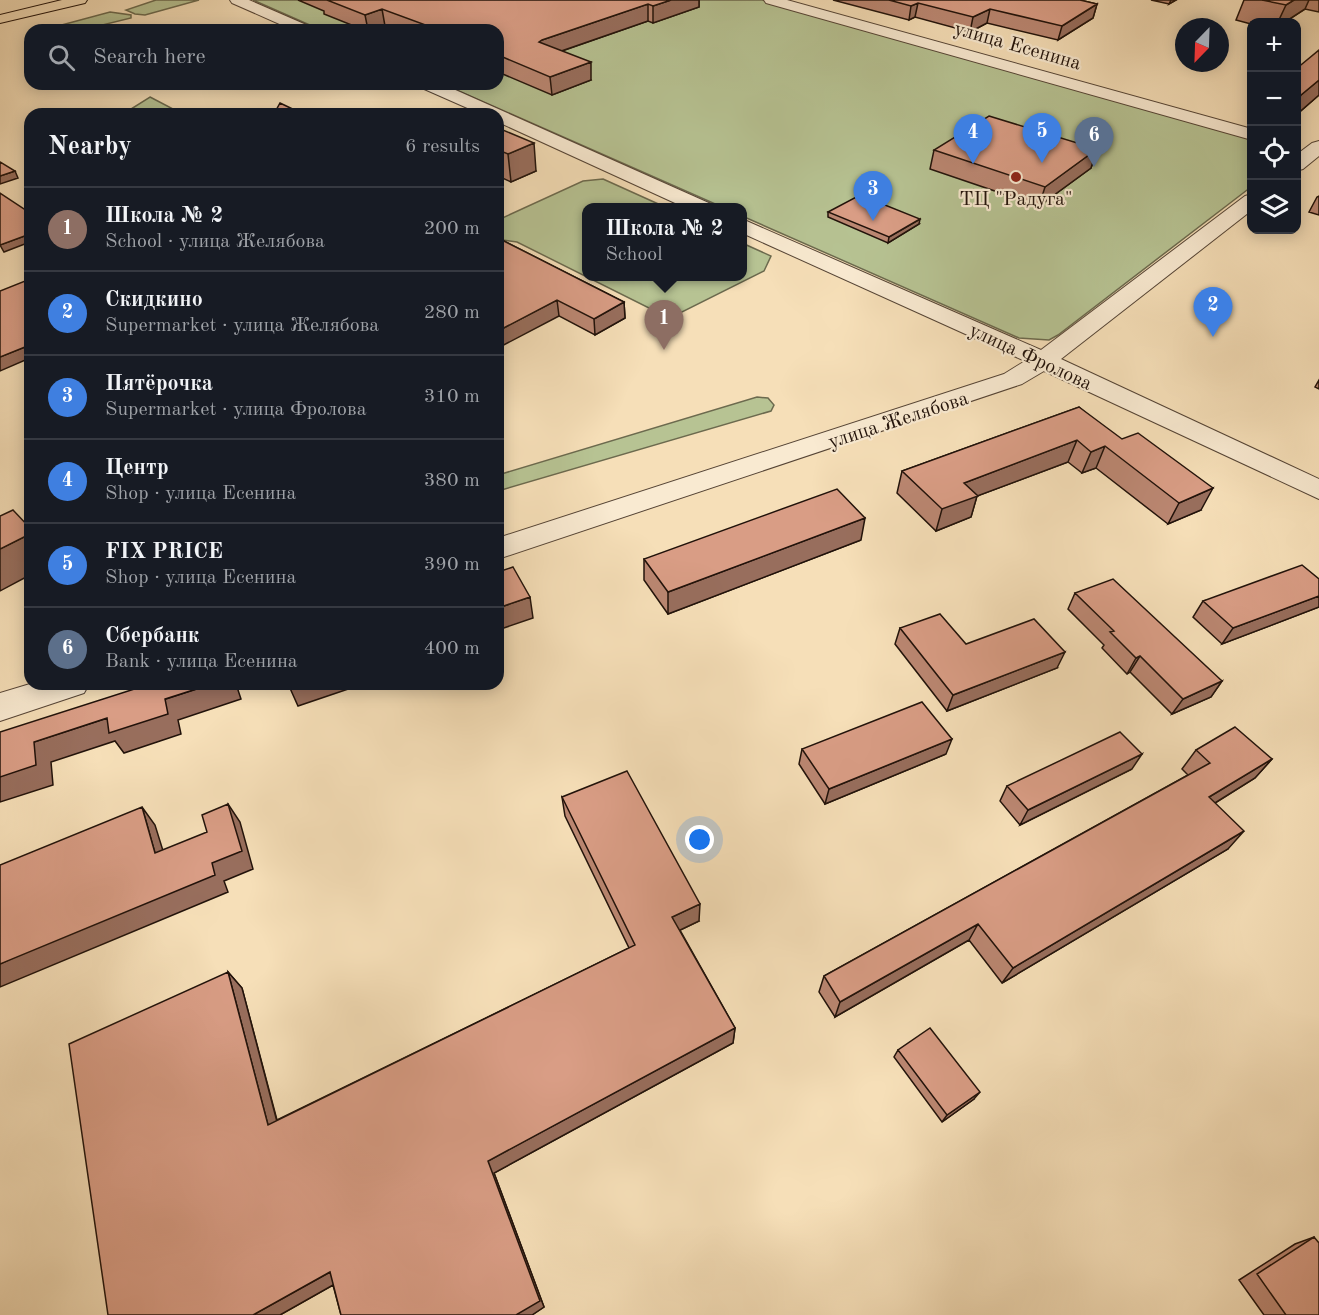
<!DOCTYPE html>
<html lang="en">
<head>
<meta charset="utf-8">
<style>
	:root { --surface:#171b24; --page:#242831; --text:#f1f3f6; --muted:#9ea1a6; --line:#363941; --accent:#c59692 }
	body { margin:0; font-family:"Old Standard TT",serif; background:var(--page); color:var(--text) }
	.controls { position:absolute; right:18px; top:18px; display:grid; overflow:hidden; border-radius:12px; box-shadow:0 3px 15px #0003 }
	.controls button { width:54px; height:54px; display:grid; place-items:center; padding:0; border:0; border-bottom:2px solid var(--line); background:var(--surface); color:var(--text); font:30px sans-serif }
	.compass { position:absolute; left:1175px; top:18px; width:54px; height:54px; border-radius:50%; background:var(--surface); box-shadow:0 3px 15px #0003; rotate:203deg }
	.you { position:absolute; left:700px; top:840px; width:21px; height:21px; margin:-15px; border:4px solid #fff; border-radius:50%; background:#1a73e8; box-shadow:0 0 0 9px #1a73e833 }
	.badge { display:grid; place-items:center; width:39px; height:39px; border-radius:50%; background:var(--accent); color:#fff; font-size:20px; font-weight:700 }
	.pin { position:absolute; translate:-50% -50px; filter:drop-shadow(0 2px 3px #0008) }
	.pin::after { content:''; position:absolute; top:32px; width:21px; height:18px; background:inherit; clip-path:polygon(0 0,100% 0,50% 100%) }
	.popup { position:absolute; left:582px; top:203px; width:165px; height:78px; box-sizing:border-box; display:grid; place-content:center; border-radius:12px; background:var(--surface); filter:drop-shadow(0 2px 4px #0005); font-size:20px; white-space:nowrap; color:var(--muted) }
	.popup b { font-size:22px; color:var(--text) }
	.popup::after { content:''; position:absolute; left:50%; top:100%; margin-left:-12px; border:12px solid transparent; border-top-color:var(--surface) }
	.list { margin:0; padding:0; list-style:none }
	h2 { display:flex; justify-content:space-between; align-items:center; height:78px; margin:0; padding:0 24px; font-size:26px }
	h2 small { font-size:20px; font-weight:400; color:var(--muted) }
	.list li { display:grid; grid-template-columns:39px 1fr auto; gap:18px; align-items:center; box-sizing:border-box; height:84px; padding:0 24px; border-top:2px solid var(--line) }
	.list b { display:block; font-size:22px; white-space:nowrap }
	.list p { margin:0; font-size:20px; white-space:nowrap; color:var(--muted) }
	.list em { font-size:20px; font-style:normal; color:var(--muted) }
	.icon { flex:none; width:33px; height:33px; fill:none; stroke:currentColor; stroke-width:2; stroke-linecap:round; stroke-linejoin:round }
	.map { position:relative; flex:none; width:1319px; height:1315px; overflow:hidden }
	.search { position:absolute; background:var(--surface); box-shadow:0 3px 15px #0003; left:24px; top:24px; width:480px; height:66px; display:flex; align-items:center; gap:15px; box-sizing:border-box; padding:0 21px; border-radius:18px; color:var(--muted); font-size:22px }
	.panel { position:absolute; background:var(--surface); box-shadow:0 3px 15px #0003; left:24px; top:108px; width:480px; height:582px; border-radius:18px }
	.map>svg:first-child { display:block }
	.green { fill:#b7c393; stroke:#6c6a4e; stroke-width:1.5 }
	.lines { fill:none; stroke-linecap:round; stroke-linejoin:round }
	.minor-casing { stroke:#564536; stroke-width:2 }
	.major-casing { stroke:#21120a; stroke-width:2 }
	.minor { fill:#f9ead1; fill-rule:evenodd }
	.major { fill:#f6dfb8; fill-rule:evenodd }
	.wall { fill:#bb8772; stroke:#21120a; stroke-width:1.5 }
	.shaded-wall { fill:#986e5d; stroke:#21120a; stroke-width:1.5 }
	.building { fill:#d99d85; stroke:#21120a; stroke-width:1.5 }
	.poi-dot { fill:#8f2418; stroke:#f9ead1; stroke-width:2 }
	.labels { text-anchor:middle; stroke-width:4.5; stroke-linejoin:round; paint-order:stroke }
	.far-street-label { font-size:20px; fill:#21120a; stroke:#f9ead1 }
	.far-poi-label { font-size:20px; fill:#21120a; stroke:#f9ead1 }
</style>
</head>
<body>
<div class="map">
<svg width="1319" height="1315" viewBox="0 0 1319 1315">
	<rect width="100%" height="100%" fill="#f6dfb8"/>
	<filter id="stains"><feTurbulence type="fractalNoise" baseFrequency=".00333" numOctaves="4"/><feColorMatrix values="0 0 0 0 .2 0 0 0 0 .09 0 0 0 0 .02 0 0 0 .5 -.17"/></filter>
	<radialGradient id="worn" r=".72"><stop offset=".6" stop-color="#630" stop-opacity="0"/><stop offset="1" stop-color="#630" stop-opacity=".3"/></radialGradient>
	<!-- green -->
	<path class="green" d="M156,0H199L145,15L135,14L126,10Z
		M253,0H762L1251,137V187L1058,335L1049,340L1019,338L742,216V208L722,207L443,84H498V30H321Z
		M110,12L131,15V18L82,30H43Z
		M150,97L177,111L168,114L130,113L131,109Z
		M603,179L665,207L586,208V276H742V243L771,256L764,271L674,316L657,312L517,242L503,240L498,243V220L583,181Z
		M757,397L768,398L774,405L771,411L498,491V475Z"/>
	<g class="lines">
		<!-- minor casing -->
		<g class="minor-casing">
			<path id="minor" d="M230,0H249L311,27L314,30H293L232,3Z
				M764,0H787L1252,129V140L766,3Z
				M420,84H442L711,204L714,208H686L498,122V114H481L422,88Z
				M1319,141V156L1303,169L1296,171V155L1312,143Z
				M1252,194V210L1061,359L1319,479V499L1044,371L1022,384L498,559V538L1004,374L1025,361L742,233V219L1041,350L1245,196Z
				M30,684H89L84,693L0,721V693Z"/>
		</g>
		<!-- major casing -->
		<g class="major-casing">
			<path id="major" d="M62,0H87L85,3L0,23V15Z"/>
		</g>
		<!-- minor -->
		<use href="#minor" class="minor"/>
		<!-- major -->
		<use href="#major" class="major"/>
	</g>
	<!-- wall -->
	<path class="wall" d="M298,0H699V7L653,23L648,21L562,51L591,80L552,95L498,72V30H395L385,26L373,30H364L324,14V11Z
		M833,0H1080L1097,4L1093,18L1058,40L987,23L970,32L915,17L909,20Z
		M1151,0H1176L1169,4Z
		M1244,0H1319V12L1305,9L1285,22H1251V24L1236,20Z
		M1296,69L1319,95L1296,115Z
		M498,128L536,171L511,182L498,176Z
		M1097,149L1091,168L1039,206L930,169L934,150Z
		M1319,196V215L1309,212L1317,197Z
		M828,212L919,224L888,243L828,217Z
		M498,238L624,302L625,318L595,335L559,316Z
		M1319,380V389L1315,387Z
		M1079,407L1201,510L1168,524L1096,468L1082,473L1068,462L977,496L971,517L936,531L897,493L902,471Z
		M861,540L668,614L644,580V559Z
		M1319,579V607L1222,644L1193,617L1203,601Z
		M1075,593L1222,681L1211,697L1172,714L1130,672L1127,674L1102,648L1104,645L1068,609Z
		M900,628L966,644L1057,668L947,711L895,644Z
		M802,749L946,754L825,804L799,764Z
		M1196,750L1272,759L1255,778L1215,803L1228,849L1002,983L969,940L835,1017L819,992L824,976L1188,775L1182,769Z
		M1132,769L1020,825L1000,801L1007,786Z
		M562,797L699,921L680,930L735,1028L733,1043L494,1173L544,1307L532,1315H341L333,1285L280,1315L228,972L242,988L277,1120L629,948L565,816Z
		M898,1050L974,1099L942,1122L894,1057Z
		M1314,1237L1319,1315H1264L1239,1280L1295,1244Z"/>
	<!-- shaded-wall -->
	<path class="shaded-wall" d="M671,0H699V7L653,23V6Z
		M1171,0H1176L1169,4Z
		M1294,0H1309L1305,9L1285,22H1278L1286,5Z
		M918,3L915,17L909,20L911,6Z
		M648,4V21L544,57L539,42L542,40Z
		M1097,4L1093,18L1058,40L1062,26Z
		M382,9L385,26L373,30H368L365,15Z
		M990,9L987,23L970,32L973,17Z
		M591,62V80L552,95L550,77Z
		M1319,80V95L1296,115V106L1301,95Z
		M534,143L536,171L511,182L508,154Z
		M1097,149L1091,168L1039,206L1045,187Z
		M15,171L18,178L0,184V176Z
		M920,219L919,224L888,243L889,237Z
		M30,234V242L4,252L0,245Z
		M557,300L559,316L498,348V331Z
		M624,302L625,318L595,335L594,319Z
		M30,345V358L0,371V357Z
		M1077,440L1068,462L977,496L971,517L936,531L942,509L964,483Z
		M1105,446L1096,468L1082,473L1091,452Z
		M1213,488L1201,510L1168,524L1179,503Z
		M865,518L861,540L668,614V592Z
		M30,534V575L0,591V549Z
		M1319,596V607L1222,644L1233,628Z
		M530,597L533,618L498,630V608Z
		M1065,652L1057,668L947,711L953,695Z
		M1140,656L1130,672L1127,674L1136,658Z
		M1222,681L1211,697L1172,714L1183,699Z
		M212,684H236L241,699L178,720L181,734L124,753L115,741L51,762L53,785L0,802V777L34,742Z
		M294,684H363L298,706L289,686Z
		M952,739L946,754L825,804L829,789Z
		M1142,754L1132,769L1020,825L1028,810Z
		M1272,759L1255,778L1194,816L1209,797Z
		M228,804L240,822L253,869L224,881L228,892L0,987V964L212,863Z
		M142,807L155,825L169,870L155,853Z
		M1244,831L1228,849L1002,983L1013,968Z
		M700,904L699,921L672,934V917Z
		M978,924L969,940L835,1017L840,1002Z
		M228,972L242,988L281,1137L268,1125Z
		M735,1028L733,1043L494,1173L544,1307L532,1315H516L488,1161Z
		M980,1092L974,1099L942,1122L947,1115Z
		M330,1272L342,1280L280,1315H253Z"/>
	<!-- building -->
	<path class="building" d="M327,0H671L653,6L648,4L542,40L539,42L591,62L550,77L498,55V30H439L382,9L365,15Z
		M889,0H1080L1097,4L1062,26L990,9L973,17L918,3L911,6Z
		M1262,0H1294L1286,5Z
		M1319,50V80L1301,95L1296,94V69Z
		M280,103L303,114H274Z
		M989,116L1097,149L1045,187L934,150Z
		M498,128L534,143L508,154L498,150Z
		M0,162L15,171L0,176Z
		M0,193L30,213V234L0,245Z
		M860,195L920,219L889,237L828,212Z
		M498,238L624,302L594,319L557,300L498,331Z
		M30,279V345L0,357V291Z
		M1079,407L1122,439L1138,433L1213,488L1179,503L1105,446L1091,452L1077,440L964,483L978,496L942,509L902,471Z
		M837,489L865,518L668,592L644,559Z
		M13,510L30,528V534L0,549V516Z
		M1302,565L1319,579V596L1233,628L1203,601Z
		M513,567L530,597L498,608V572Z
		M1113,579L1222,681L1183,699L1140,656L1136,658L1110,632L1114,631L1075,593Z
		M940,614L966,644L1034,619L1065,652L953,695L900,628Z
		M150,684H212L165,699L168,714L109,733L107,718L34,742L36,765L0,777V732Z
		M922,702L952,739L829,789L802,749Z
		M1235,727L1272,759L1209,797L1244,831L1013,968L978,924L840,1002L824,976L1210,763L1196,750Z
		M1120,732L1142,754L1028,810L1007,786Z
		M627,771L700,904L672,917L735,1028L488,1161L540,1301L516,1315H341L330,1272L253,1315H108L69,1044L228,972L268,1125L635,945L562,797Z
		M228,804L242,851L212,863L215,875L0,964V865L142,807L155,853L207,832L202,815Z
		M930,1028L980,1092L947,1115L898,1050Z
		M1314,1237L1319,1243V1315H1286L1257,1274Z"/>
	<!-- markers -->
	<circle class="poi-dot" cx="1016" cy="177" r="6"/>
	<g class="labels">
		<!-- far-street labels -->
		<g class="far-street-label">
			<text transform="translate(1018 45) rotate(16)" y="7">улица Есенина</text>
			<text transform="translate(1031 356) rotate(25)" y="7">улица Фролова</text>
			<text transform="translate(898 419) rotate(-18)" y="7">улица Желябова</text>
		</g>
		<!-- far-poi labels -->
		<g class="far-poi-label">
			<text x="1016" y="205">ТЦ "Радуга"</text>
		</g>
	</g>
	<rect width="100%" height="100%" filter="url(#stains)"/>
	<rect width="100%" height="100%" fill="url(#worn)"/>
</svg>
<div class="controls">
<button>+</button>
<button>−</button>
<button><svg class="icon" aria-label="locate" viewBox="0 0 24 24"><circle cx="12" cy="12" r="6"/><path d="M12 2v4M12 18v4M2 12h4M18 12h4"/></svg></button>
<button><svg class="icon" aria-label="layers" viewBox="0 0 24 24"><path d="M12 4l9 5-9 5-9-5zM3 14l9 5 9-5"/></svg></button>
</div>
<svg class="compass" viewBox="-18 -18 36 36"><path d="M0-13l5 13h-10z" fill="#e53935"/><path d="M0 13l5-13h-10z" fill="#9ea1a6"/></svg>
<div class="you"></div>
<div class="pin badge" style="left:664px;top:350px;background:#8d6e63">1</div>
<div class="popup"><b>Школа № 2</b>School</div>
<div class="pin badge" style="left:1213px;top:337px;background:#3f7fe0">2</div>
<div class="pin badge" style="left:873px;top:221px;background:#3f7fe0">3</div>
<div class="pin badge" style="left:973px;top:164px;background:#3f7fe0">4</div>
<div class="pin badge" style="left:1042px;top:163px;background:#3f7fe0">5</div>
<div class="pin badge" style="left:1094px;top:167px;background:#5c6f8a">6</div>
<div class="search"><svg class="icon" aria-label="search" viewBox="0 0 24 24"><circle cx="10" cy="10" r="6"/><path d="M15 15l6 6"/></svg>Search here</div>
<section class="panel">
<h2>Nearby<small>6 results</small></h2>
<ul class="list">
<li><span class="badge" style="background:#8d6e63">1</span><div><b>Школа № 2</b><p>School · улица Желябова</p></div><em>200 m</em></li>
<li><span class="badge" style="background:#3f7fe0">2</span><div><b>Скидкино</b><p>Supermarket · улица Желябова</p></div><em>280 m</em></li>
<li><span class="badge" style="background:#3f7fe0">3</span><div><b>Пятёрочка</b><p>Supermarket · улица Фролова</p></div><em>310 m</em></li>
<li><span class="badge" style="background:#3f7fe0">4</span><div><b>Центр</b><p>Shop · улица Есенина</p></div><em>380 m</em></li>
<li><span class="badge" style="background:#3f7fe0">5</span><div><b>FIX PRICE</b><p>Shop · улица Есенина</p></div><em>390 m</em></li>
<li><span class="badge" style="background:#5c6f8a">6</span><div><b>Сбербанк</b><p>Bank · улица Есенина</p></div><em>400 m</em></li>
</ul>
</section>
</div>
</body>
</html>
